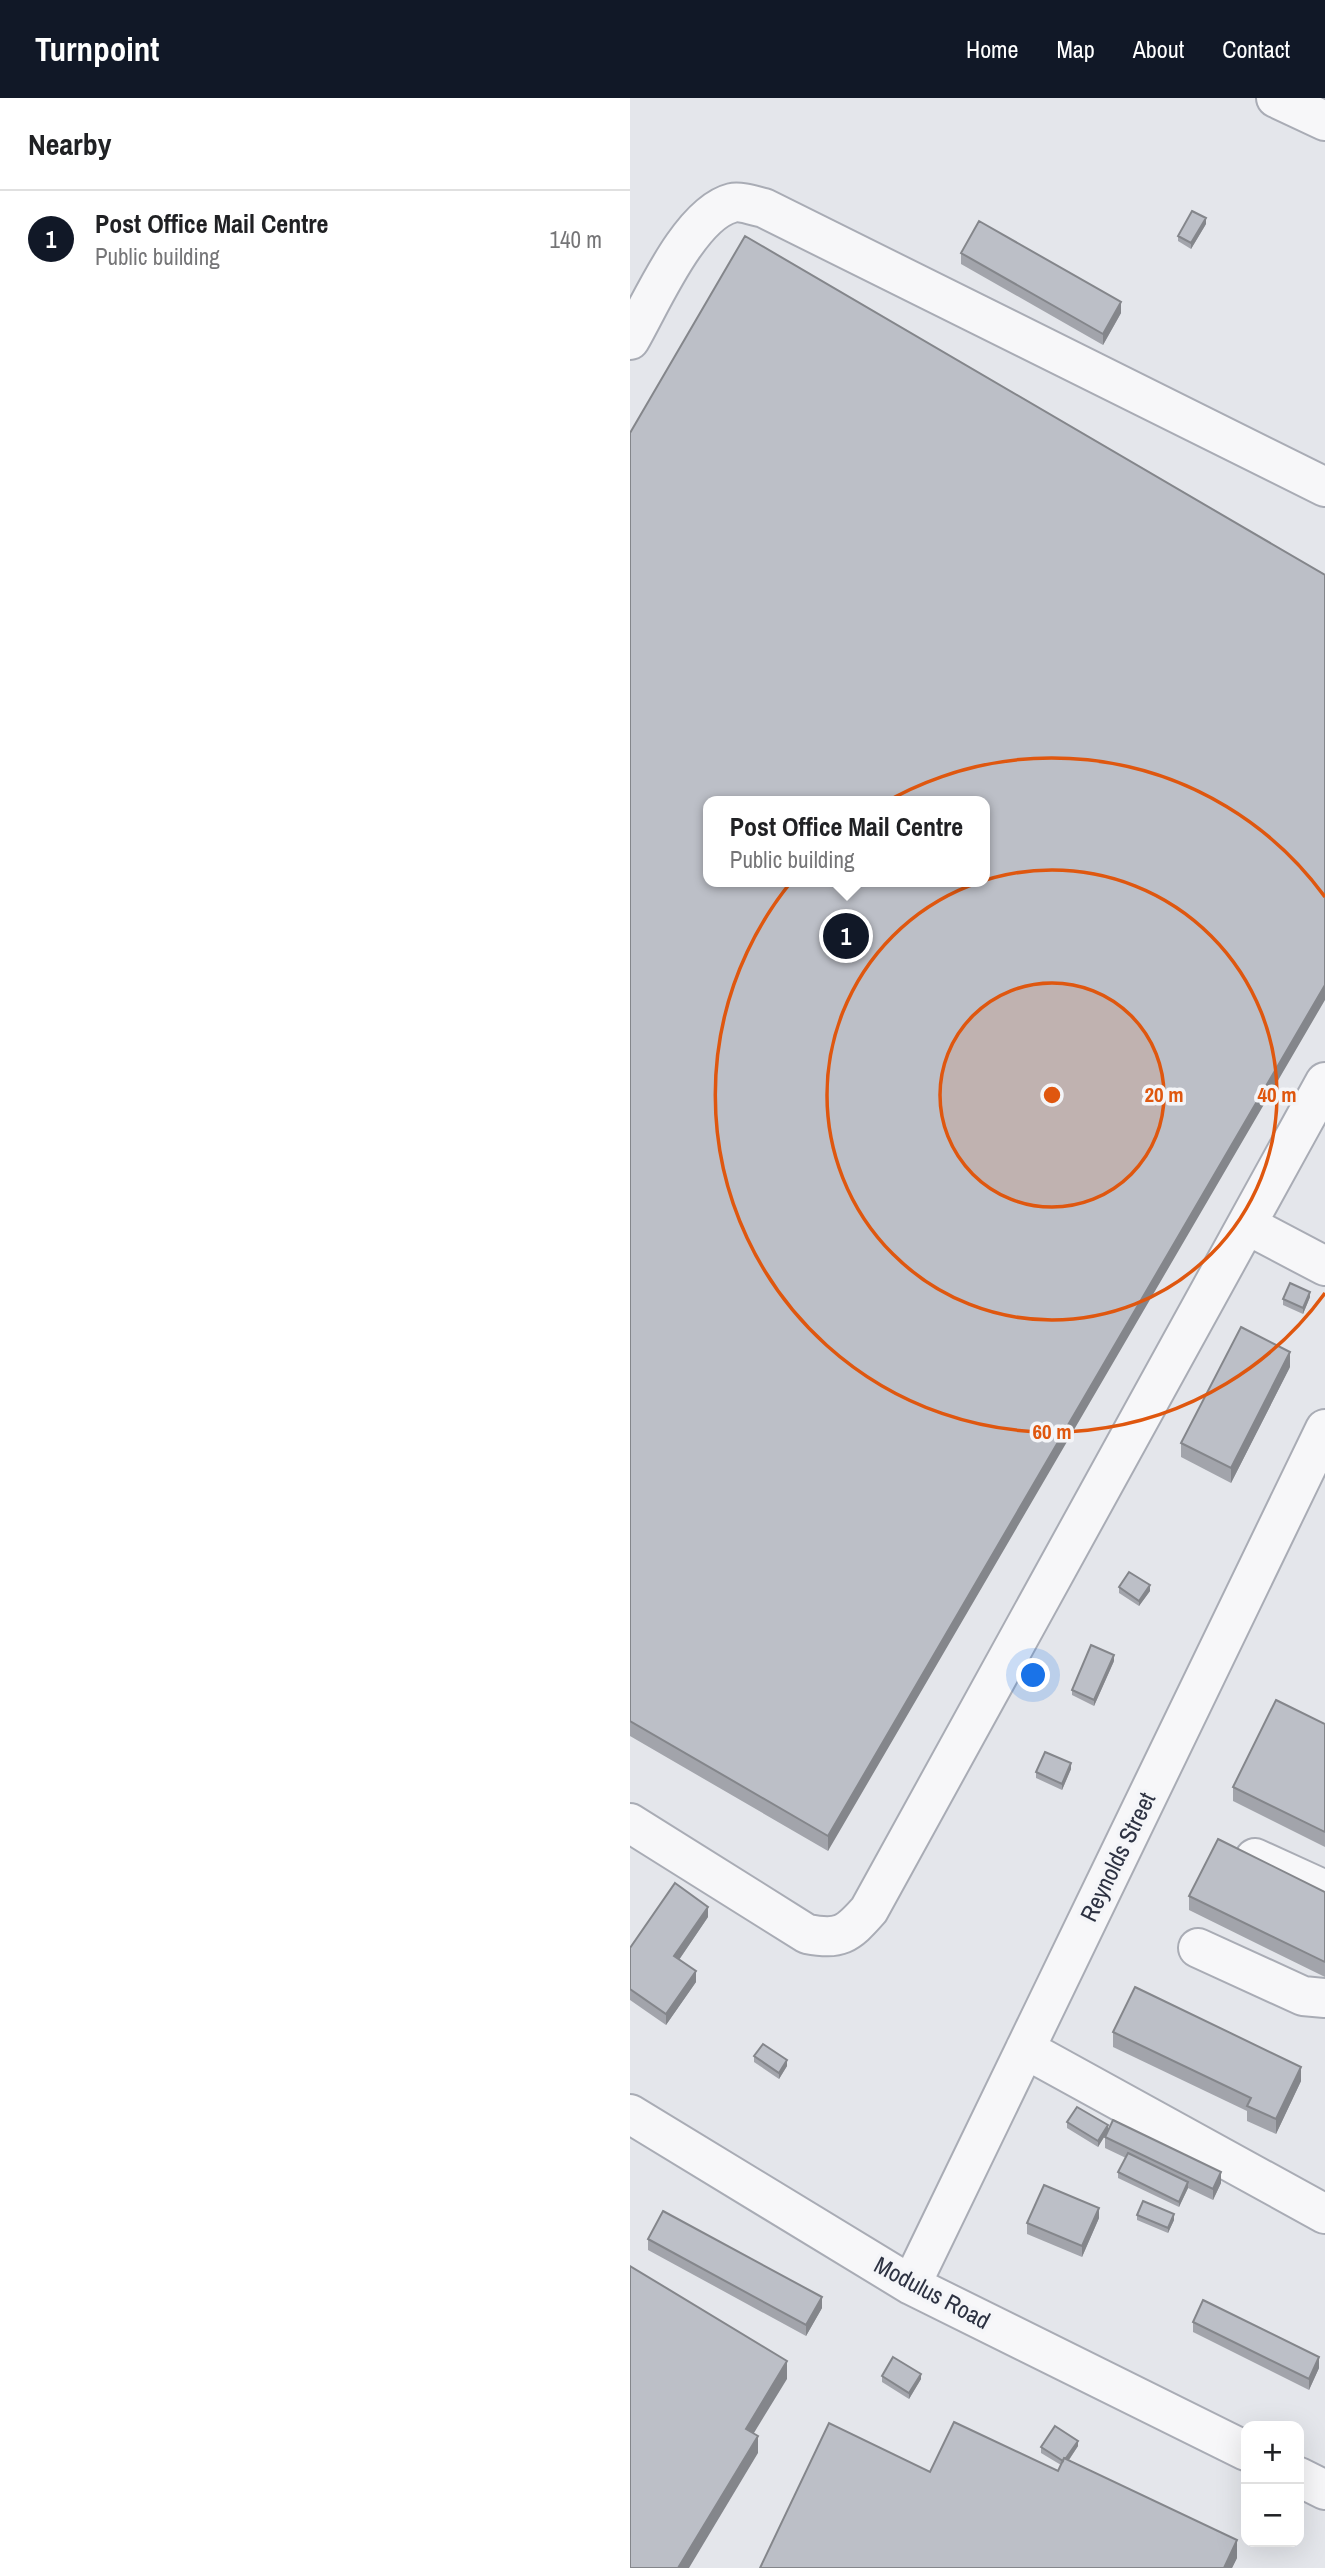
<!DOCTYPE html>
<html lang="en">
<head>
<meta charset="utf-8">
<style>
	:root { --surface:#fff; --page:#f6f6f6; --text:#202124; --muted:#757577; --line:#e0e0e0; --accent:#111827 }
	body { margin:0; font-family:"Archivo Narrow",sans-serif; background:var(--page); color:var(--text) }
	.controls { position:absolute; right:21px; bottom:21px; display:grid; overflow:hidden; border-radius:14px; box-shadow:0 7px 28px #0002 }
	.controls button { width:63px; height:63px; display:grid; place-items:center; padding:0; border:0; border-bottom:2px solid var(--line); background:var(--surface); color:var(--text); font:35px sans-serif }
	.you { position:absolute; left:404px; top:1578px; width:24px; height:24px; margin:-18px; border:5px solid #fff; border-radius:50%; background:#1a73e8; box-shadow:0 0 0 10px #1a73e833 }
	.badge { display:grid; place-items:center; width:46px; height:46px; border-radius:50%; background:var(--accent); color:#fff; font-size:23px; font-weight:700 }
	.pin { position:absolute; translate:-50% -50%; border:4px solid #fff; box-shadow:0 2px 7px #0006 }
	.popup { position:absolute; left:73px; top:698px; width:287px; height:91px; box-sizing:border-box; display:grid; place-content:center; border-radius:14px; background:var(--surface); filter:drop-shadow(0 2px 5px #0005); font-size:23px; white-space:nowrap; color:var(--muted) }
	.popup b { font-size:26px; color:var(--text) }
	.popup::after { content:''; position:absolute; left:50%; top:100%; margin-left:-14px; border:14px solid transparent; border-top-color:var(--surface) }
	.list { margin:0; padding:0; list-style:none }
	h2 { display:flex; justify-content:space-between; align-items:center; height:91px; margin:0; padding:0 28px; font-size:30px }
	h2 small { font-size:23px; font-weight:400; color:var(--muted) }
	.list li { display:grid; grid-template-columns:46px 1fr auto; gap:21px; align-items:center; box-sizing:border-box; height:98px; padding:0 28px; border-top:2px solid var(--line) }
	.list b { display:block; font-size:26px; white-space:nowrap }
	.list p { margin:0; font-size:23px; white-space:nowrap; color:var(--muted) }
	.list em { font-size:23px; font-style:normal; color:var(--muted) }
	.map { position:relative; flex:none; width:695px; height:2470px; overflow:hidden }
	header { display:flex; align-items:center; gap:42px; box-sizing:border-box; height:98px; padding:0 35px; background:var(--accent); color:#fff }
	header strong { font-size:33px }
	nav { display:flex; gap:38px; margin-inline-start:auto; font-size:24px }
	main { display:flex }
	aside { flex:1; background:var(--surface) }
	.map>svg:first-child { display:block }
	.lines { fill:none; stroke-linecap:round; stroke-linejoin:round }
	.minor-casing { stroke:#a9acb5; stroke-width:42 }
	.minor { stroke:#f7f7f9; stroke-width:38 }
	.wall { fill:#a2a4ab }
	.shaded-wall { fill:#84868b }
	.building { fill:#bcbfc7; stroke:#84868b; stroke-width:2; fill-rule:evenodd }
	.ring { fill:none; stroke:#df570f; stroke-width:3.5 }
	.labels { text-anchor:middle; stroke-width:7; stroke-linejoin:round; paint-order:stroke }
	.street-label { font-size:24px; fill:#2d3242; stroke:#f4f5f8 }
	.centre { fill:#df570f; stroke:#f4f5f8; stroke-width:3.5 }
	.ring-label { font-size:21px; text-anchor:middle; font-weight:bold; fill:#df570f; stroke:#f4f5f8; stroke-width:7; stroke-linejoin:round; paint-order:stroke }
</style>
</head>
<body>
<header>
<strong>Turnpoint</strong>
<nav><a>Home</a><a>Map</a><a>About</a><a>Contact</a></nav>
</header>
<main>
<aside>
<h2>Nearby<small></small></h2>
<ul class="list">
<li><span class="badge">1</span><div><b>Post Office Mail Centre</b><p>Public building</p></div><em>140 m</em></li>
</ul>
</aside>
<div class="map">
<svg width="695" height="2470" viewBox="0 0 695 2470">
	<rect width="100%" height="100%" fill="#e4e6eb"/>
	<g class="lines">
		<!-- minor casing -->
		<g class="minor-casing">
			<path id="minor" d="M646,0L695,23
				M0,242C21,206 59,116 102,105C110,103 125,108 134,110L695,389
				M617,1127L695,1168
				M0,1725L177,1836C210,1842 217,1837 239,1812L695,984
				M625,1760L695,1792
				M568,1850L673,1898L695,1900
				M395,1951L695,2116
				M0,2016L281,2187L616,2353
				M281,2187L695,1331
				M669,2379L695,2392"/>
		</g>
		<!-- minor -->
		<use href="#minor" class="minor"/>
	</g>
	<!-- wall -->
	<path class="wall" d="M576,126L561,151L548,143V138Z
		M331,155L491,215L473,247L331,166Z
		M0,335L695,477L198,1753L0,1638Z
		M680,1199L673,1216L653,1207V1201Z
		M660,1269L601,1385L551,1359V1345Z
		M489,1489L520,1493L509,1508L489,1495Z
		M484,1563L464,1608L442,1597V1592Z
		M695,1626V1749L603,1703V1689Z
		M441,1671L432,1692L406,1680V1674Z
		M695,1794V1879L559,1812V1798Z
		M78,1819L49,1862L66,1884L36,1927L0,1902V1850Z
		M483,1934L671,1983L646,2036L617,2023V2013L483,1949Z
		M124,1958L157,1968L149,1981L124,1964Z
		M437,2024L478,2033L591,2085L583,2102L558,2090L549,2109L488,2080V2074L496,2060L475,2050V2039L477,2033L468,2049L437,2030Z
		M507,2117L544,2122L538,2135L507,2122Z
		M469,2120L452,2159L397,2136V2125Z
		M18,2141L192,2210L176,2238L18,2152Z
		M563,2224L689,2270L679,2292L563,2234Z
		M252,2278L291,2281L279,2301L252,2284Z
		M448,2348L439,2362L607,2460L602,2470H130L300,2374L428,2373L431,2367L411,2355V2349Z"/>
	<!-- shaded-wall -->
	<path class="shaded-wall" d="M576,120V126L561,151V145Z
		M491,204V215L473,247V236Z
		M695,887V902L198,1753V1738Z
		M680,1194V1199L673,1216V1210Z
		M660,1254V1269L601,1385V1370Z
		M520,1487V1493L509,1508V1503Z
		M484,1557V1563L464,1608V1602Z
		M441,1665V1671L432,1692V1686Z
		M78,1809V1819L44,1869V1858Z
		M66,1873V1884L36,1927V1916Z
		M157,1962V1968L149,1981V1975Z
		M671,1969V1983L646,2036V2021Z
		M478,2027V2033L468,2049V2043Z
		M591,2074V2085L583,2102V2091Z
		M558,2084V2090L549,2109V2104Z
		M469,2110V2120L452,2159V2148Z
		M544,2116V2122L538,2135V2130Z
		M192,2199V2210L176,2238V2227Z
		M689,2259V2270L679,2292V2281Z
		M157,2263V2281L116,2348V2331Z
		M291,2276V2281L279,2301V2295Z
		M128,2338V2355L59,2470H48Z
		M448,2343V2348L434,2369V2364Z
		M607,2442V2460L602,2470H594Z"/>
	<!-- building -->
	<path class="building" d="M562,113L576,120L561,145L548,138Z
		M349,123L491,204L473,236L331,155Z
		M115,138L695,477V887L198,1738L0,1623V335ZM78,703H354V784H78Z
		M660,1185L680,1194L673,1210L653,1201Z
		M611,1229L660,1254L601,1370L551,1345Z
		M499,1474L520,1487L509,1503L489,1489Z
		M461,1547L484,1557L464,1602L442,1592Z
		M646,1602L695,1626V1734L603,1689Z
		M415,1654L441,1665L432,1686L406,1674Z
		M588,1741L695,1794V1864L559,1798Z
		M45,1785L78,1809L44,1858L66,1873L36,1916L0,1891V1850Z
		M505,1889L671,1969L646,2021L617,2008L621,2000L483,1934Z
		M133,1946L157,1962L149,1975L124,1958Z
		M447,2009L478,2027L468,2043L437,2024Z
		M483,2022L591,2074L583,2091L475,2039Z
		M498,2055L558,2084L549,2104L488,2074Z
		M414,2087L469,2110L452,2148L397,2125Z
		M513,2103L544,2116L538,2130L507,2117Z
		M33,2113L192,2199L176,2227L18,2141Z
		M0,2168L157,2263L116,2331L128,2338L48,2470H0Z
		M573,2202L689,2259L679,2281L563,2224Z
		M263,2259L291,2276L279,2295L252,2278Z
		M324,2324L428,2373L434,2360L607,2442L594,2470H130L199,2325L300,2374Z
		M425,2328L448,2343L436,2360H434L433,2363L411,2349Z"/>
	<!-- distance rings -->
	<circle cx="422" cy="997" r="112" fill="#df570f" fill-opacity=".12"/>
	<g class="ring">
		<circle cx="422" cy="997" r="112"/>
		<circle cx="422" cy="997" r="225"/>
		<path d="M695 1195A337 337 0 1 1 695 799"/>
	</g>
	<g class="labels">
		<!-- street labels -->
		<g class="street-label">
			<text transform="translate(488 1759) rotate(-64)" y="8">Reynolds Street</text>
			<text transform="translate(302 2195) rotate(28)" y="8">Modulus Road</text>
		</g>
	</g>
	<circle cx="422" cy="997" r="10" class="centre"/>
	<g class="ring-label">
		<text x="534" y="1004">20 m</text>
		<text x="647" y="1004">40 m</text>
		<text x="422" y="1341">60 m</text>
	</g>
</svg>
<div class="controls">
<button>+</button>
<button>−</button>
</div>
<div class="you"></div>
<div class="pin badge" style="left:216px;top:838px">1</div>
<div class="popup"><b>Post Office Mail Centre</b>Public building</div>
</div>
</main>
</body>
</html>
